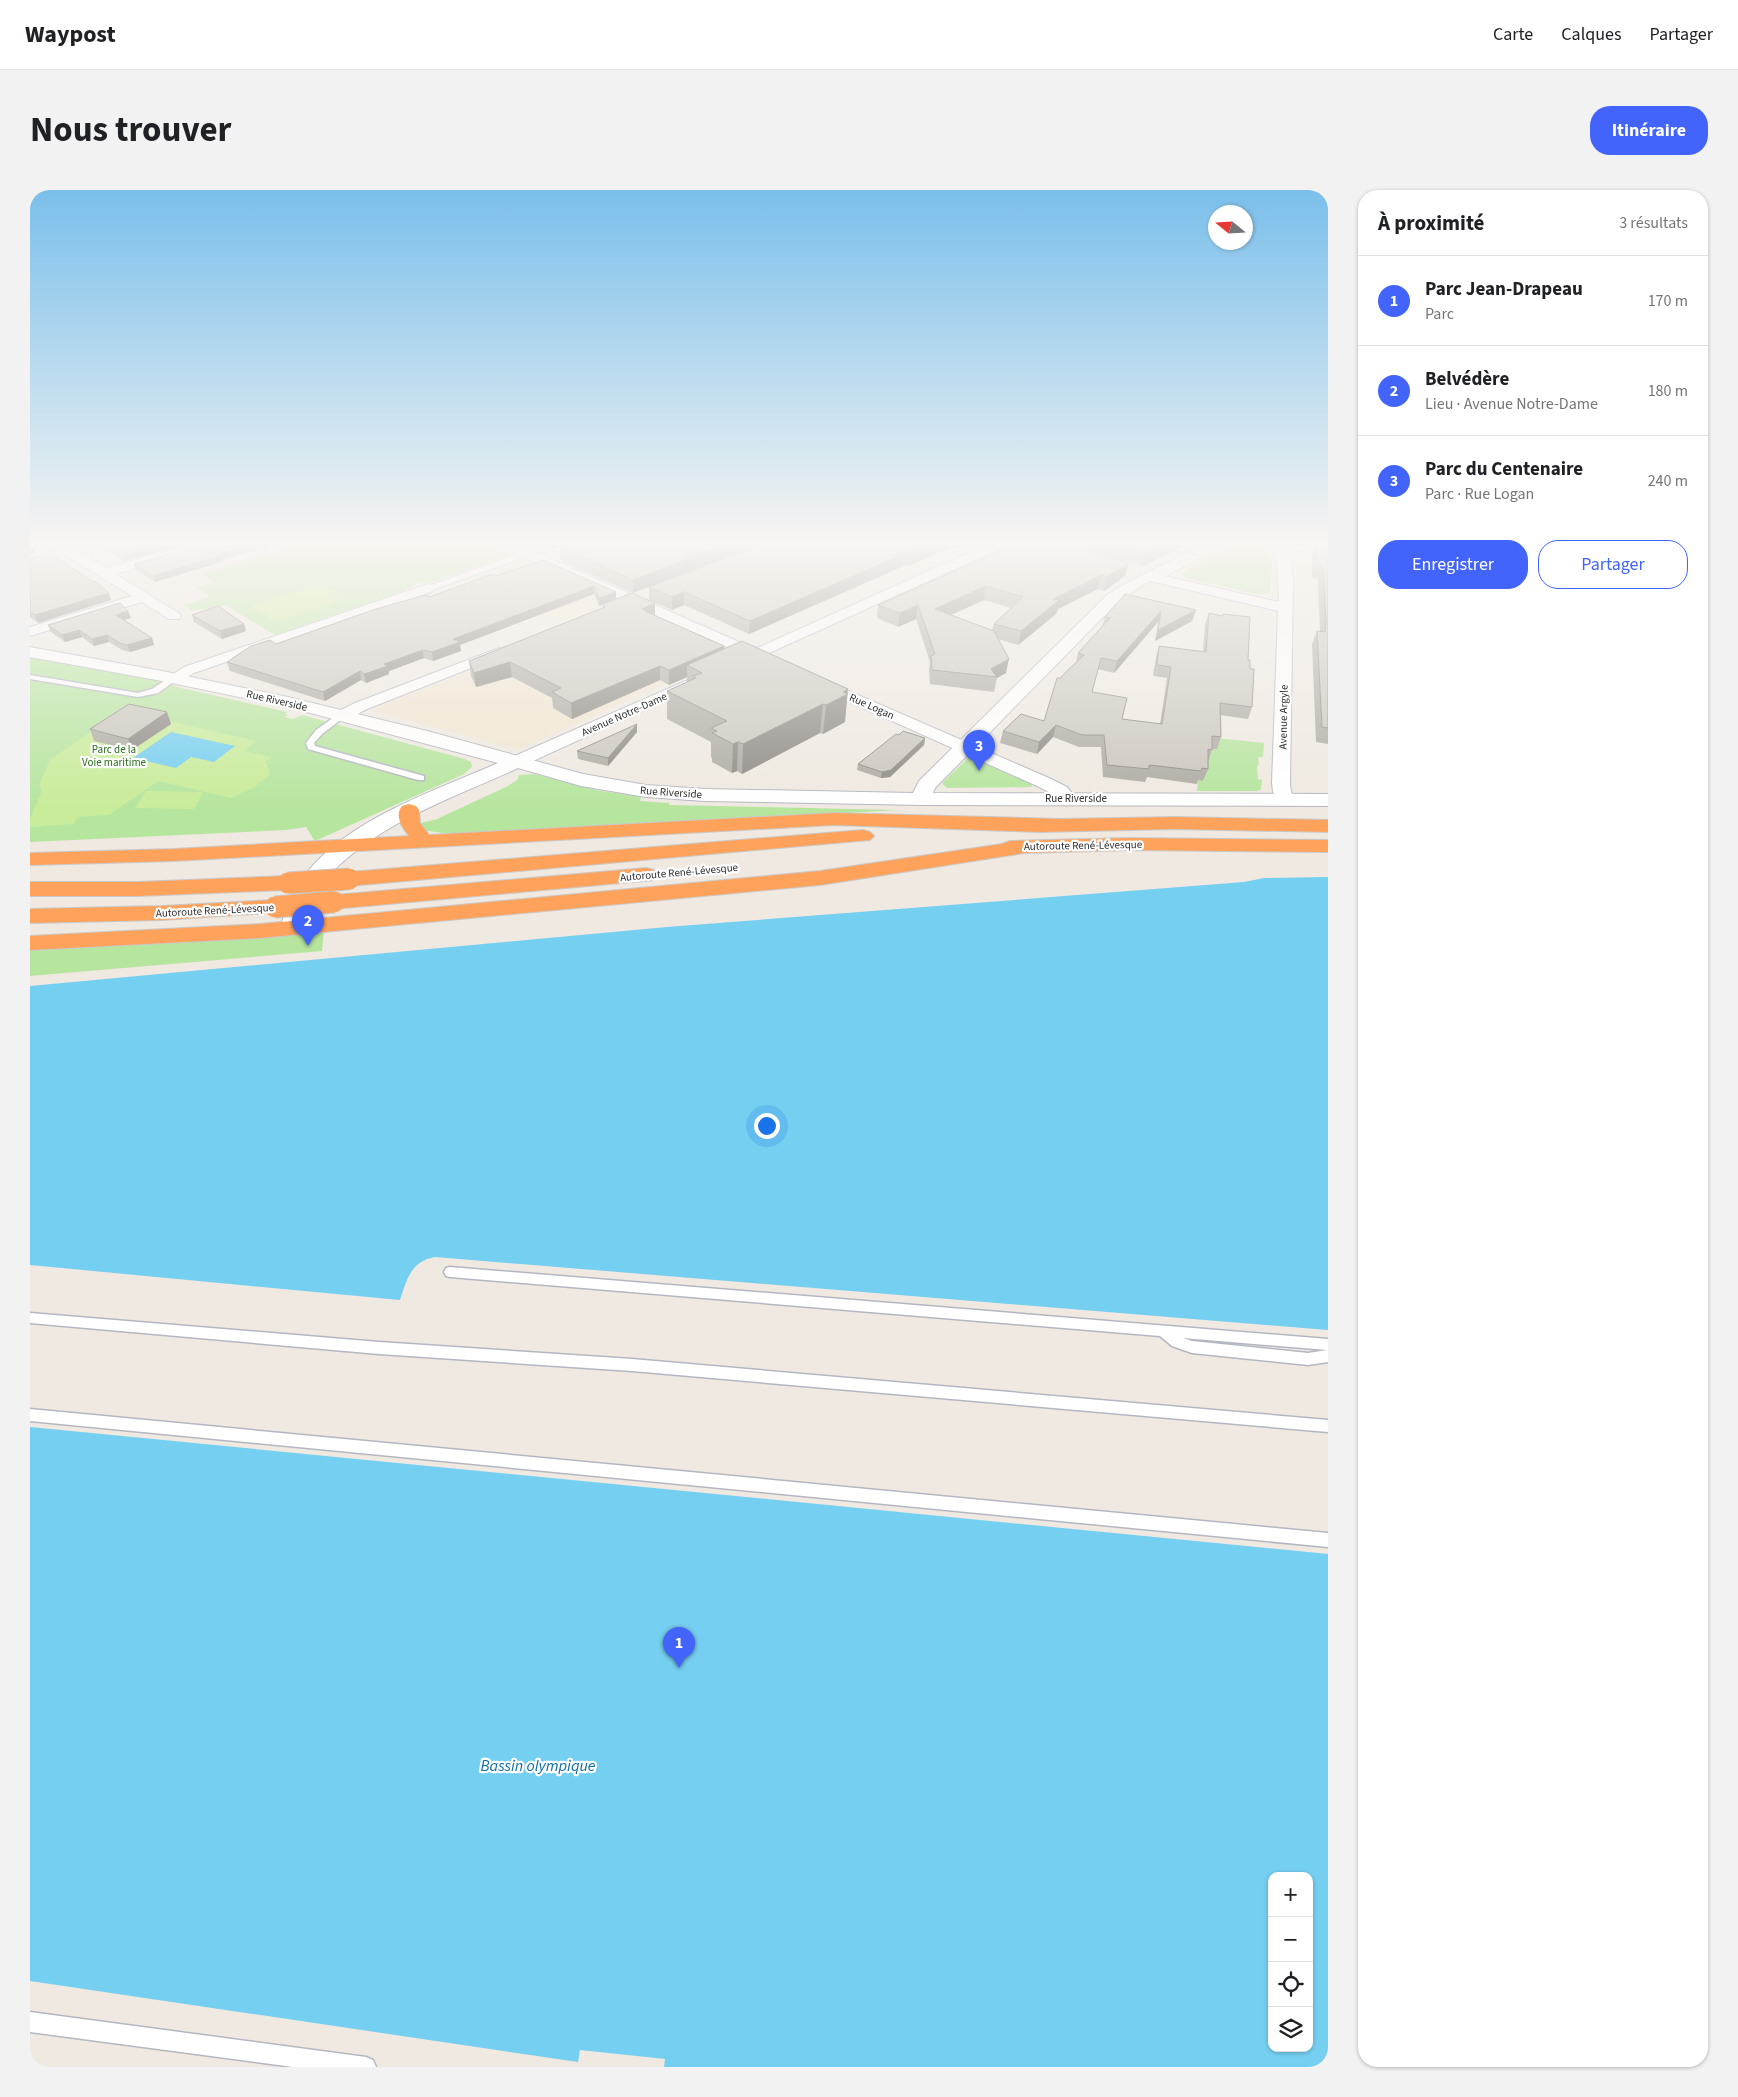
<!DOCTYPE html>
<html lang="fr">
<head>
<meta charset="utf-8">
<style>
	:root { --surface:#fff; --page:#f2f2f2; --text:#202124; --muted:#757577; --line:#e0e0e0; --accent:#4264fb }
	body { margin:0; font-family:"Source Sans 3",sans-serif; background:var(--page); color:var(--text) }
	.controls { position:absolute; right:15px; bottom:15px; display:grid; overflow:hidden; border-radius:10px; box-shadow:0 1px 4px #0004 }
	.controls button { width:45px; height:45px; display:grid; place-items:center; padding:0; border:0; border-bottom:1px solid var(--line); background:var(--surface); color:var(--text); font:25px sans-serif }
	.compass { position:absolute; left:1178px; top:15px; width:45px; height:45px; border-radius:50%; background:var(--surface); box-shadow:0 1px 4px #0004; rotate:288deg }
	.you { position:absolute; left:736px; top:935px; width:18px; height:18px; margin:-12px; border:4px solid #fff; border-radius:50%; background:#1a73e8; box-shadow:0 0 0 8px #1a73e833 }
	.badge { display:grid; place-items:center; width:32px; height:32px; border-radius:50%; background:var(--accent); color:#fff; font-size:16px; font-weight:700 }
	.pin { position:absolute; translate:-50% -41px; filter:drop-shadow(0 1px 2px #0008) }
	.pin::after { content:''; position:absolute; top:26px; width:18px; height:15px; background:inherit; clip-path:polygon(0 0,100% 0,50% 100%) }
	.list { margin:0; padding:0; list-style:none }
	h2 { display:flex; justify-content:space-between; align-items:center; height:65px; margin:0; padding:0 20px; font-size:21px }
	h2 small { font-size:16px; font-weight:400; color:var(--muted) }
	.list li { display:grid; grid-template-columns:32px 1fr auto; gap:15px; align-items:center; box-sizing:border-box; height:90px; padding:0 20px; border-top:1px solid var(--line) }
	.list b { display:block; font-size:19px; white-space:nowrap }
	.list p { margin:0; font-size:16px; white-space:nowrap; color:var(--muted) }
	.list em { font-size:16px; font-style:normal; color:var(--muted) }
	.actions { display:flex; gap:10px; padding:15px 20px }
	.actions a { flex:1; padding:11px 0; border:1px solid var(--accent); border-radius:20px; text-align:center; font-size:18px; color:var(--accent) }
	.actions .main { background:var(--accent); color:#fff }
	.icon { flex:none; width:28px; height:28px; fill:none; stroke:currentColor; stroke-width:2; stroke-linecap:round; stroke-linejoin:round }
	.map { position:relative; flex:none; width:1298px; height:1877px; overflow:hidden; border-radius:20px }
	header { display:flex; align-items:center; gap:30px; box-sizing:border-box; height:70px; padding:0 25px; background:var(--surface); border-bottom:1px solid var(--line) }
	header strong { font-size:24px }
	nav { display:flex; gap:28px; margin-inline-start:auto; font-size:18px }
	.intro { display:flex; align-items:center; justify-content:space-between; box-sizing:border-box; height:120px; padding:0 30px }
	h1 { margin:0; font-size:35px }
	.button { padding:12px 22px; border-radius:20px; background:var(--accent); color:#fff; font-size:18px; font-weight:700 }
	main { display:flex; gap:30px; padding:0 30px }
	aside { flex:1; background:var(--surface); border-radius:20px; box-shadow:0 1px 4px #0004 }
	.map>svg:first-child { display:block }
	.education { fill:#f0e6d1 }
	.green { fill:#b6e59e }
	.pitch { fill:#c9ec9a }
	.water { fill:#75cff0; fill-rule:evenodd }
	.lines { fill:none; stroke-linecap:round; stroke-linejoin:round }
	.service-casing { stroke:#b4b7c1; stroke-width:3 }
	.pedestrian-casing { stroke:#b4b7c1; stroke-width:2 }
	.minor-casing { stroke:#b4b7c1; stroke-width:2 }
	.tertiary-casing { stroke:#b4b7c1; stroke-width:2 }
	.motorway-casing { stroke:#c9c9c9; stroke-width:2 }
	.service { fill:#fff; fill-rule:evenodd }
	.pedestrian { fill:#fff; fill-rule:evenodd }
	.minor { fill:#fff; fill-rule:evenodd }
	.tertiary { fill:#fff; fill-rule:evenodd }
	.motorway { fill:#ffa35c; fill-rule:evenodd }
	.motorway-bridge-casing { stroke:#c9c9c9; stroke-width:23; stroke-linecap:butt }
	.motorway-bridge { stroke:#ffa35c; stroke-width:21 }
	.wall { fill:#afaba4; fill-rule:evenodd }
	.shaded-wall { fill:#8e8b86 }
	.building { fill:#cbc7bf; stroke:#8e8b86 }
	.labels { text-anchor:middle; stroke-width:4.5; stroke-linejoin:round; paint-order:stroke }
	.far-street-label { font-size:11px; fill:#2e2e2e; stroke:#fff }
	.far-park-label { font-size:11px; fill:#2c6e1b; stroke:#fff }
	.near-water-label { font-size:16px; font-style:italic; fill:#0d6fa3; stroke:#fff }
</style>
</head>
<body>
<header>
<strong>Waypost</strong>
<nav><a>Carte</a><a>Calques</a><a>Partager</a></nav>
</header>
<div class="intro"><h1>Nous trouver</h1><a class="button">Itinéraire</a></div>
<main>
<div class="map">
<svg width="1298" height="1877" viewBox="0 0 1298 1877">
	<rect width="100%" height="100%" fill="#efe9e1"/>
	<!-- education -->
	<path class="education" d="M494,372L582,410L533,431L483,409L437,427L395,405Z
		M602,418L703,463L488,560L341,520Z"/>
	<!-- green -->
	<path class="green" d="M266,355H459L479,365L403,392L388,393L373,401L245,445L195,415L162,421L154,415L180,407L167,397L185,392L172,384Z
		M1203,355H1236L1242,371L1240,403L1225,404L1157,388L1152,384L1153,382Z
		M0,467L124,489L151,498L257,522L255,524L258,525L255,527L263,529L272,525L435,569L441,572L442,577L434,584L285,651L276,637L256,640L0,652Z
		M1187,548L1234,553L1233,567H1228L1229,574L1227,577L1228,589L1232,590L1231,599L1227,601H1167L1168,590L1174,591V572H1178V558L1187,559Z
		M938,568L949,570L1001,593L1002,597L917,598L912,593Z
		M504,584L566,600L611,607L610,611L639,613V615L868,620L425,645L393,640L391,633L407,629L478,596L487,590L489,585Z
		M294,740L292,761L0,786V758Z"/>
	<!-- pitch -->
	<path class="pitch" d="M287,394L315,408L247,432L220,416Z
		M139,531L226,551L215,561L241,567L234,573L237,574L240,585L223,598L201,608L128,591L79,625L47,627L44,634L0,637V629L12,601L9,595L20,570L63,540Z
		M116,601L173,602L164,619L105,618Z"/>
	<!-- water -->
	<path class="water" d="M141,542L205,556L184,572L161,567L146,578L103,568Z
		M1298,687V1140L405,1067C381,1071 377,1089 370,1110L0,1075V796L637,737L1214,692L1234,688Z
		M0,1237L1298,1364V1877H634L635,1869L550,1860L548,1872L0,1791ZM1242,1686H1279V1858H1242Z"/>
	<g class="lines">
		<!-- service casing -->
		<g class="service-casing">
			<path id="service" d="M0,485L108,503L122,499L142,486L149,488L128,503L108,507L0,489Z
				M310,523L317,525L292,544L284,553L285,556L394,586V590H388L278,559L276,553L286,540Z
				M420,1077L1298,1149V1172L1278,1175L1162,1163L1142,1156L1130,1146L420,1087L416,1086L414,1082L416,1078ZM1153,1148L1297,1160L1278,1163L1162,1151Z
				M0,1123L349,1152L602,1169L1298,1230V1242L602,1181L349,1164L0,1133Z
				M0,1219L1298,1343V1357L0,1231Z
				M0,1822L336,1867L343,1870L346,1877H263L0,1842Z"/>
		</g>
		<!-- pedestrian casing -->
		<g class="pedestrian-casing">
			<path id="pedestrian" d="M498,360L501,361V365L402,400L398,401L393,398Z"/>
		</g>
		<!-- minor casing -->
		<g class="minor-casing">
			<path id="minor" d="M23,355H38L76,378L159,355H178L177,358L85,384L149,423L151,426L149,429H139L112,412L0,446V437L102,406L24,358Z
				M473,355H489L725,459L956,355H972L971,358L737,464L740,468L738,471C733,473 731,471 726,470C720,470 716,474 710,472L708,469L713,464L474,358Z
				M1241,355H1253L1261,373L1263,392L1260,593L1261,602L1266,609L1263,613L1257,614L1251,613L1243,602L1242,593L1248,421L1116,390L1114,387L1121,383L1249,412L1247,373Z
				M1254,355H1298V362L1260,359L1255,358Z
				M398,394L403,395L405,398L403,401L164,483L150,491H140L137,488L154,477Z
				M469,458L474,459L476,462L474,465L337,519C327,524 318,531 307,528L305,525L307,522L325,513Z
				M667,486L672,488L675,491L672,494L492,576H480L478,572L480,568Z
				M789,488L1019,588L1037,597L1046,608L1043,612L1037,613L1031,612L1025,605L1007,596L784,496L781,493L784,490Z"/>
		</g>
		<!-- tertiary casing -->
		<g class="tertiary-casing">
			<path id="tertiary" d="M1172,355H1190L1188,358L1136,386L1116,393L1089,411L905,598L903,603L1298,604V616L894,615L675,611L616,607L551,596L488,578C421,609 343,634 294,691C280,706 281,727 270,743L262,745L254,743L250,738C256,720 262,701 274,686C318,629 404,601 468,573L258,517L132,491L0,467V457L132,481L258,507L401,542L553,584L616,595L675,599L883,603L889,591L1077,405C1108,385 1141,372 1172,355Z"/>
		</g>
		<!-- motorway casing -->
		<g class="motorway-casing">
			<path id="motorway" d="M379,614L386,616L389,620L390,633L399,645L804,623L1031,629L1145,627L1298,630V642L1145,639L1011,642L804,635L144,671L0,675V663L144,659L379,646C372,637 364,626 372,616Z
				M833,640L840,642L844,646L840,650L319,696L311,694L308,689L311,684L319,682Z
				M1099,648L1298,650V662L1099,660L994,663L790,695L230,748L0,760V746L230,734L790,681L972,654L980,651Z
				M616,678L624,680L627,685L624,690L304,719L296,717L293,712L296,707L304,705Z
				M258,686L266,688L269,693L266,698L258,700L108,706H0V692H108Z
				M245,710L253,712L256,717L253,722L132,730L0,733V719L132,716Z"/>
		</g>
		<!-- service -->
		<use href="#service" class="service"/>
		<!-- pedestrian -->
		<use href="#pedestrian" class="pedestrian"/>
		<!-- minor -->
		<use href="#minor" class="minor"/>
		<!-- tertiary -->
		<use href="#tertiary" class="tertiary"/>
		<!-- motorway -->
		<use href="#motorway" class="motorway"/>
		<!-- motorway-bridge casing -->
		<g class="motorway-bridge-casing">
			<path id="motorway-bridge" d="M258,693L319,689
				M245,717L304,712"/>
		</g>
		<!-- motorway-bridge -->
		<use href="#motorway-bridge" class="motorway-bridge"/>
	</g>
	<!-- wall -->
	<path class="wall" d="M66,355H153L94,371Z
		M508,355H536L520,360Z
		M727,355L636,390L729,355H931L912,362H910L878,376L876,375L719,444L654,415L642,420L619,410V397L603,403L531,371L530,358Z
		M983,355H1156L1113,376L1067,363L1095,386L1074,401L1068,399L1028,419L1026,424L988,455L968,449L976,483L967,488L964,502L900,494L899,480L900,472L886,429L868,437L847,428L848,415ZM954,410L981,418L964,434L962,440L920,425Z
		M1285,355H1298V565V554L1286,552L1282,454L1287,441H1290L1288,389L1282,388V363Z
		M0,368L79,403L81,410L8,433L0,427Z
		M193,369L194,371L125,392L106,380L104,374Z
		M513,370L586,402V409L625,426L694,459L817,504L815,532L793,544L790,543L712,584L707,581L702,583L682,572V568L681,567V552L637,529V501L657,492V487L639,495L630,490L542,529L523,518L522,508L482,487L446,497L441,486L439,471L573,418V415L569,416L564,404L430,455L431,461L403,471L394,468L359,481V484L336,493L331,490L295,511L200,481L197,472L246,454L466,386Z
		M1166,420L1162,431L1125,451L1128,432L1084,483L1068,479L1062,502L1092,529L1130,534L1137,488L1123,486L1126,467L1129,456L1173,462L1175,434L1179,423L1192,426L1193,424L1218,470L1220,479L1222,517L1218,529L1190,525L1191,547L1187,559H1182L1178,572V579L1173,591L1168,590L1167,594L1117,587L1115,592L1073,587L1071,557H1049L1023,547L1007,564L970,553L973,541L1014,531L1030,488L1046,472L1048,463L1072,437L1075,427Z
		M98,421L101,428L94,430L122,448L124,455L100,462L92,460L79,452L64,456L52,447L35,452L21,442L18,435Z
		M162,425L214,434L216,441L192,449L164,432Z
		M137,522L141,534L102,560L64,551L60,539Z
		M607,534V542L578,576L548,569L547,561Z
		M869,545L895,548L894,555L860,587L851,588L827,580L828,574Z"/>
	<!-- shaded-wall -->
	<path class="shaded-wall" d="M130,355H153L94,371L92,365Z
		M221,355H243L193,369L194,371L125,392L123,386L190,364Z
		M520,355H536L520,360Z
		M695,355H727L603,403V390Z
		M898,355H911L910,362L878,376L880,363Z
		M913,355H931L912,362Z
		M1134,355H1156L1113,376L1116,363Z
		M3,356L5,363L0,364V357Z
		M878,362L876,375L719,444L720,431Z
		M1099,373L1095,386L1074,401L1077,387Z
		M1071,385L1068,399L1028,419L1026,424L988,455L991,441L1024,409Z
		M564,396V404L430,455L431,461L403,471L402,462L423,449Z
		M956,396L954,410L903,433L905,419Z
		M586,402V410L569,416V408Z
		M654,402V415L642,420V407Z
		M79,403L81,410L8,433L5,425Z
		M625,413V427L612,419Z
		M888,415L886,429L868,437L870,423Z
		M1166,420L1162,431L1125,451L1128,440Z
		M98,421L101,428L89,432L86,425Z
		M1131,421L1128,432L1084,483L1087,471Z
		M214,434L216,441L192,449L190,441Z
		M49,440L52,447L35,452L32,445Z
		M77,445L79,452L64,456L62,449Z
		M122,448L124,455L100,462L97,455Z
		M694,456V470L657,475V487L639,495V480Z
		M393,460L394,468L359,481V484L336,493L334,484L354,474Z
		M979,469L976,483L967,488L961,479Z
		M480,472L482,487L446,497L444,483Z
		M630,476V490L542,529L541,513Z
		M330,481L331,490L295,511L293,502Z
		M818,499L815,532L793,544L796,515L813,502Z
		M793,514L790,543L712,584L713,554Z
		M137,522L141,534L102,560L98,549Z
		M607,534V542L578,576V568Z
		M1026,535L1023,547L1007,564L1009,552Z
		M895,548L894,555L860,587L851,588L852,582Z
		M708,552L707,581L702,583L703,554Z"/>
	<!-- building -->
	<path class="building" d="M74,355H130L92,365Z
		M173,355H221L190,364L192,365L123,386L104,374Z
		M539,355H695L603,390L530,358Z
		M729,355H898L880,363L878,362L720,431L654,402L642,407L619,397Z
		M983,355H1042L1099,373L1077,387L1071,385L1024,409L1029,410L991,441L964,434L993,407L956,396L905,419L964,441L979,469L961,479L967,487L902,480L901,466L905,464L888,415L870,423L848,415Z
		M1086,355H1134L1116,363Z
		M1287,355H1298V538L1292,537L1287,441L1295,442L1296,433L1293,376L1287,375Z
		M16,364L27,368L63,392L65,391L79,403L5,425L0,422V368Z
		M513,370L586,402L569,408L564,396L423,449L430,452L402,462L393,460L354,474L358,476L334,484L330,481L293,502L197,472L221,456L240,450L246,454L346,419L395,405L400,407L462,384L466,386Z
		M602,403L625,413L612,419L618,422H617L694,456L639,480L630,476L541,513L522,502L531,498L480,472L444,483L439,471L575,417L573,414Z
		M1095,404L1166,420L1128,440L1131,421L1087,471L1071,468L1062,502L1097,508L1092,529L1132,534L1141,477L1127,475L1129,456L1176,462L1179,423L1193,426V424L1220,427L1218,470H1220V479H1224L1222,517L1190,513L1191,547L1182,546V560L1178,559V579L1172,578L1171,581L1119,575V579L1077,575L1074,545H1052L1026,535L1009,552L973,541L991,524L1014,531L1027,488H1030L1054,465L1048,463L1080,428L1075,427Z
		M90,413L98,421L86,425L122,448L97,455L90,453L77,445L62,449L49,440L32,445L18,435Z
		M188,416L214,434L190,441L162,425Z
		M712,451L818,499L813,502L818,504L796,515L793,514L713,554L708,552L703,554L682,543L687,541L681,538L697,531L637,501L666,488L663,486L672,483L657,475Z
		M99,514L137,522L98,549L60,539Z
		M607,534L578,568L547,561Z
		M873,541L895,548L861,580L852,582L828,574L866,544L869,545Z"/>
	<!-- sky -->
	<linearGradient id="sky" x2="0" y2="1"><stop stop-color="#7abfeb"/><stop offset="0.57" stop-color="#f8f5f2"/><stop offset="1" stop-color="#f8f5f2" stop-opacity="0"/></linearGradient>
	<rect width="1298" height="618" fill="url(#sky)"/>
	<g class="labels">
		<!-- far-street labels -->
		<g class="far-street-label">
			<text transform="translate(247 510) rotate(13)" y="4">Rue Riverside</text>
			<text transform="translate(842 516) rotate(24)" y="4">Rue Logan</text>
			<text transform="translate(594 524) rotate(-24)" y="4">Avenue Notre-Dame</text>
			<text transform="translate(1253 527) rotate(-89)" y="4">Avenue Argyle</text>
			<text transform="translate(641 602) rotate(4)" y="4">Rue Riverside</text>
			<text x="1046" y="612">Rue Riverside</text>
			<text transform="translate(1053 655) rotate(-1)" y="4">Autoroute René-Lévesque</text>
			<text transform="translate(649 682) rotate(-5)" y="4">Autoroute René-Lévesque</text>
			<text transform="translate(185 720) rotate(-3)" y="4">Autoroute René-Lévesque</text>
		</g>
		<!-- far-park labels -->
		<g class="far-park-label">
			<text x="84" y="563">Parc de la<tspan x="84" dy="13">Voie maritime</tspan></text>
		</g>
		<!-- near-water labels -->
		<g class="near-water-label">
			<text x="508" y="1581">Bassin olympique</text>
		</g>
	</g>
</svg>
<div class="controls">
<button>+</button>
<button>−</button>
<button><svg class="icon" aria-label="locate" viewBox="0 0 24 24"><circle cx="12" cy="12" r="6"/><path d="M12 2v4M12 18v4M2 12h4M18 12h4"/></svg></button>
<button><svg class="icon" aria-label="layers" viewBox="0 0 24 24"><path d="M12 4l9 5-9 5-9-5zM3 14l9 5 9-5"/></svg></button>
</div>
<svg class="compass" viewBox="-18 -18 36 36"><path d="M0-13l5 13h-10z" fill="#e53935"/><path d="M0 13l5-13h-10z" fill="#757577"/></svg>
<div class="you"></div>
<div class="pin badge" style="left:649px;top:1478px">1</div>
<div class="pin badge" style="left:278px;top:756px">2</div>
<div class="pin badge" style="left:949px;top:581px">3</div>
</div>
<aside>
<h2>À proximité<small>3 résultats</small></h2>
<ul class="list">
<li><span class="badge">1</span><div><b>Parc Jean-Drapeau</b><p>Parc</p></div><em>170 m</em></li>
<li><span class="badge">2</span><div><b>Belvédère</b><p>Lieu · Avenue Notre-Dame</p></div><em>180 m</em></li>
<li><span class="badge">3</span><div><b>Parc du Centenaire</b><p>Parc · Rue Logan</p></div><em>240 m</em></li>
</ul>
<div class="actions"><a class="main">Enregistrer</a><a>Partager</a></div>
</aside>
</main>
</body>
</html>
